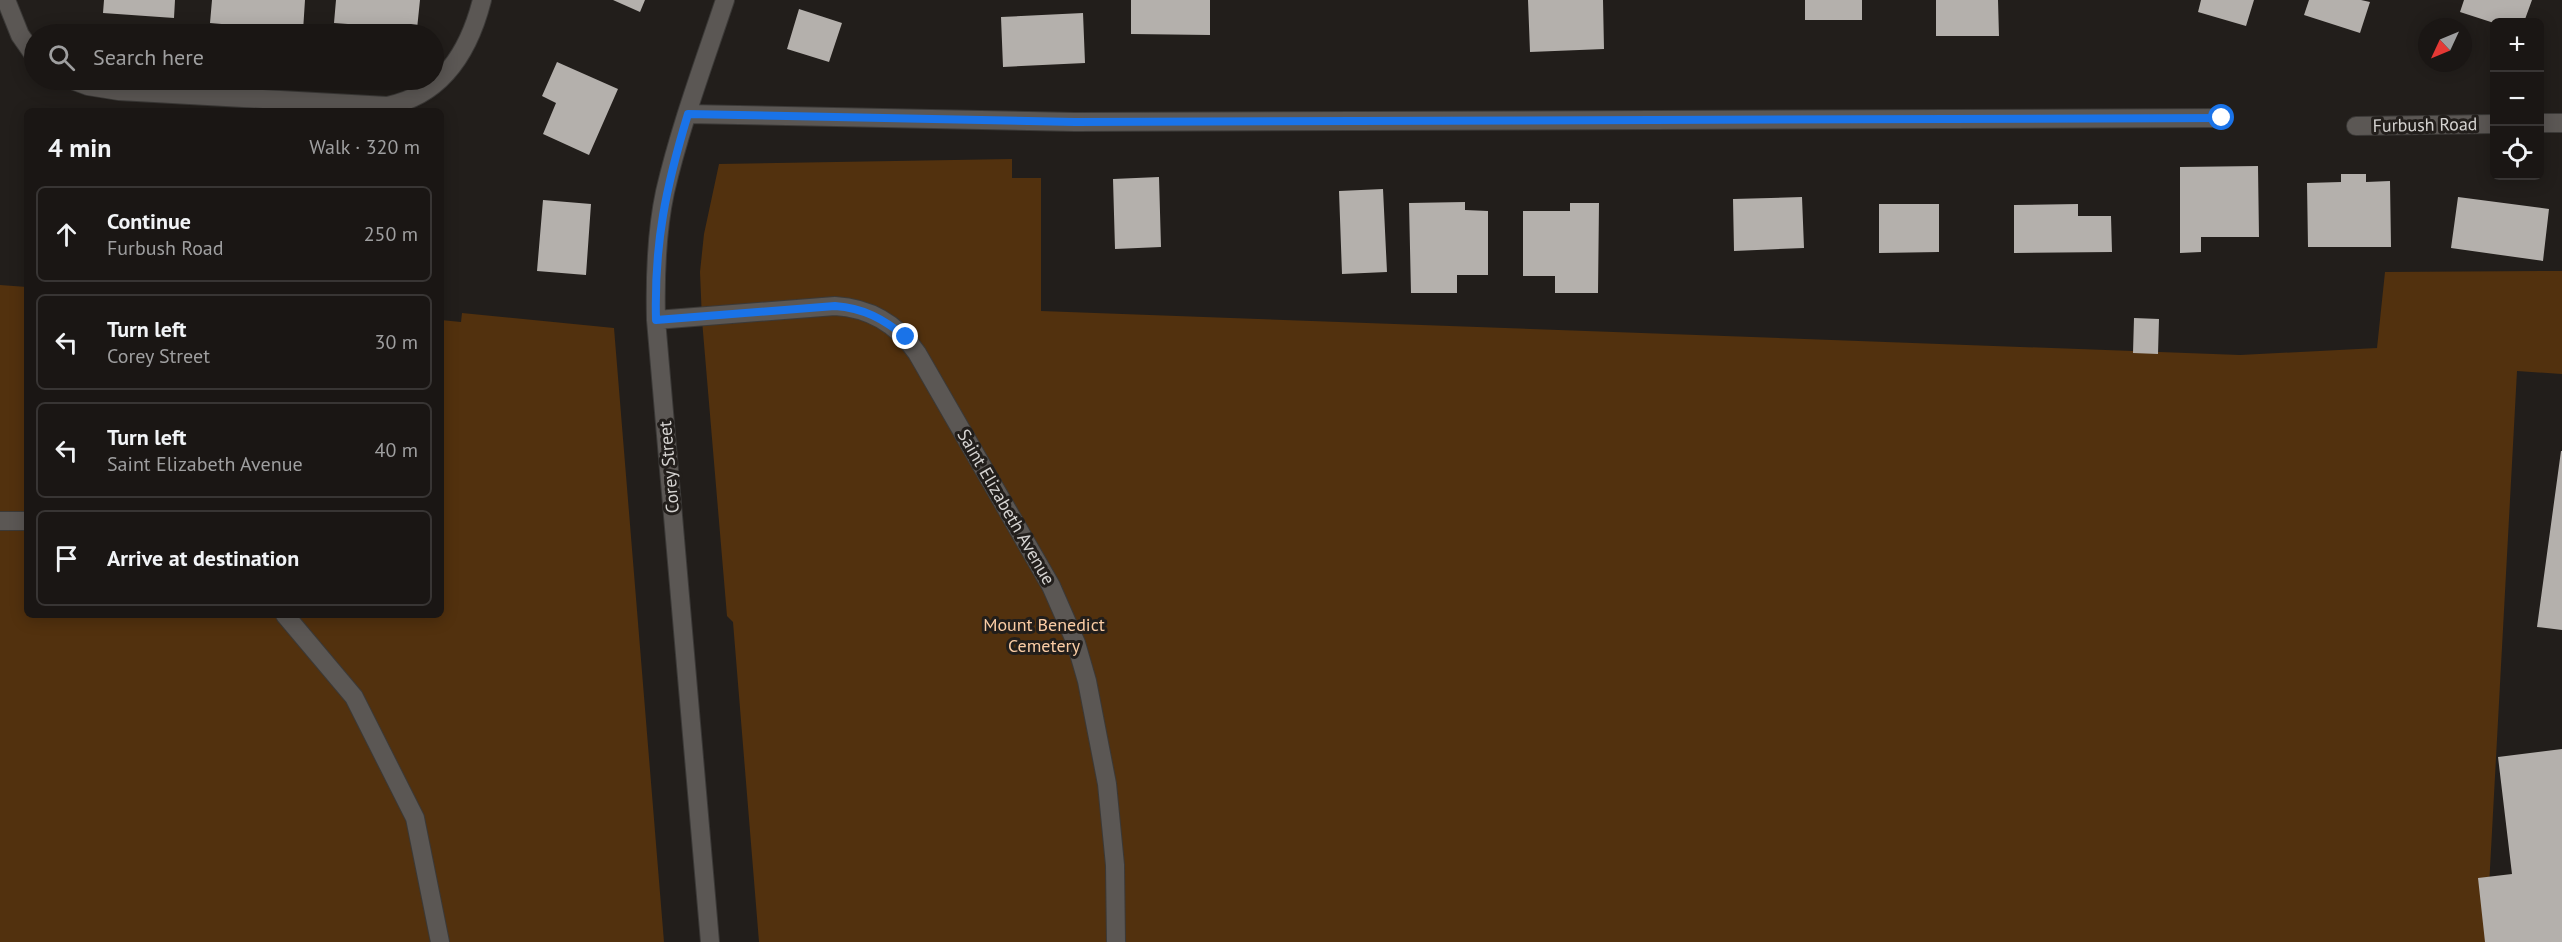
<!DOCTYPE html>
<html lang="en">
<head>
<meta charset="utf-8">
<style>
	:root { --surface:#1a1614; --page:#231f1d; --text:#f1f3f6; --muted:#9f9fa0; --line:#383534 }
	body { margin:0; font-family:"PT Sans",sans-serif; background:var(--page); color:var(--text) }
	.controls { position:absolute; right:18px; top:18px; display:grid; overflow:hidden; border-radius:9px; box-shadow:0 3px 15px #0003 }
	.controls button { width:54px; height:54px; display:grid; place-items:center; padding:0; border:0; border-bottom:2px solid var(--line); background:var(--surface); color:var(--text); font:30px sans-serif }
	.compass { position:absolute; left:2418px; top:18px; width:54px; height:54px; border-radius:50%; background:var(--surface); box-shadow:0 3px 15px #0003; rotate:226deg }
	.stop { position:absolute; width:18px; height:18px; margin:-14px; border:4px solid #1a73e8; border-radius:50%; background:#fff }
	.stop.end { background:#1a73e8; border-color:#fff; box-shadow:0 2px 6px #0008 }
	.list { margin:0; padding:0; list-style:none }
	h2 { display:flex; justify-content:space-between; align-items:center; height:78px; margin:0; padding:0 24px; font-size:26px }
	h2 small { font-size:20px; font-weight:400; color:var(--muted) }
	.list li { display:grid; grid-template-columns:39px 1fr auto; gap:18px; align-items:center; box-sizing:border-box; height:96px; margin:0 12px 12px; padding:0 12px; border:2px solid var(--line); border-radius:9px }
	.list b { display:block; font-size:22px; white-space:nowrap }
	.list p { margin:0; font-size:20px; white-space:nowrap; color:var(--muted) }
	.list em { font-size:20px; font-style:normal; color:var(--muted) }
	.icon { flex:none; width:33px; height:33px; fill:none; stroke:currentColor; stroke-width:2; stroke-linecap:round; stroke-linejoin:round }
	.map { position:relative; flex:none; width:2562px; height:942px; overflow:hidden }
	.search { position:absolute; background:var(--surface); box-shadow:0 3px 15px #0003; left:24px; top:24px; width:420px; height:66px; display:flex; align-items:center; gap:15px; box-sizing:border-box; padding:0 21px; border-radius:33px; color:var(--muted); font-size:22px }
	.panel { position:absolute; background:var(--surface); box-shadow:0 3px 15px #0003; left:24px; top:108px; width:420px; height:510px; border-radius:9px }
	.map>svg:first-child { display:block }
	.green { fill:#52310e }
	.building { fill:#b4b0ac }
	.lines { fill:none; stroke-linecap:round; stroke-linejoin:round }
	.minor-casing { stroke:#3b3937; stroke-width:20 }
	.minor { stroke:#5b5754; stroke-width:18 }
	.route { stroke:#1a73e8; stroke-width:8 }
	.labels { text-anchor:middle; stroke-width:6; stroke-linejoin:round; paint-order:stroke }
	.street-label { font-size:18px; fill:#d5d3d1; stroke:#221e1b }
	.park-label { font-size:18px; fill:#fbcda5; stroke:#221e1b }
</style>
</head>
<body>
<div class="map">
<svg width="2562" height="942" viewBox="0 0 2562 942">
	<rect width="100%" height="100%" fill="#221e1b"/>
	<!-- green -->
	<path class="green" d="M1012,159V178H1041V311L2240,355L2377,348L2385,272L2562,271V374L2517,371L2486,942H759L733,622L727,616L702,320L700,272L704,234L719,164Z
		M0,285L27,287V615H441V320L461,322L462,313L614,328L664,942H0Z"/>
	<!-- building -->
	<path class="building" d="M104,0H175L174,18L103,13Z
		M212,0H305L303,31L210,23Z
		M336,0H420L417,29L334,23Z
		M613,0H645L640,12Z
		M1131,0H1210V35L1131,34Z
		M1528,0H1603L1604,49L1530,52Z
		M1805,0H1862V20H1805Z
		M1936,0H1998L1999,36H1936Z
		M2201,0H2254L2246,26L2198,12Z
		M2309,0H2361L2370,2L2360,33L2304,15Z
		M2464,0H2532L2524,22L2494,23L2460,12Z
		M799,9L842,23L829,62L787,49Z
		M1083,13L1085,63L1003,67L1001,17Z
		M557,62L618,89L589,155L543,134L556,103L542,96Z
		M2258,166L2259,237H2201V252L2180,253V167Z
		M2341,174H2366V182L2390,181L2391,247H2308L2307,183L2341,182Z
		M1159,177L1161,247L1115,249L1113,179Z
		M1383,189L1387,272L1342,274L1339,191Z
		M1802,197L1804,248L1734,251L1733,199Z
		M2458,197L2549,209L2543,261L2451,248Z
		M543,200L591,204L586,275L537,271Z
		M1465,202V210L1488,211V275H1457V293H1411L1409,203Z
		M1570,203H1599L1598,293H1555V276H1523V211H1570Z
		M1879,204H1939V252L1879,253Z
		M2078,204V216H2111L2112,252L2014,253V205Z
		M2134,318L2159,319L2158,354L2133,353Z
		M2561,451H2562V630L2537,627Z
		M2562,749V942H2485L2478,878L2512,874L2498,757Z"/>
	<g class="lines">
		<!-- minor casing -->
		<g class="minor-casing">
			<path id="minor" d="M6,0L20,35L34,55
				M72,80L88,86L119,91L387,106C443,95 469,51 482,0
				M688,114L1075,122L2222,118
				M2540,123H2562
				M2356,126L2494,124
				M656,320L835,306C870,308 897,324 917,353L1051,586L1076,643L1087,681L1107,784L1115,865L1116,942
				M0,521H27
				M285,615L354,697L415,818L440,942
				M710,942L656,320C655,277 656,234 665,192C680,127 704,63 725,0"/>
		</g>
		<!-- minor -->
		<use href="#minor" class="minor"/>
	</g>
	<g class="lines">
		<!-- route -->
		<path class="route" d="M906,337C883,319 864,308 835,306L656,320C654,244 666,186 688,114L1075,122L2222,118"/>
	</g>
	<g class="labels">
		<!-- street labels -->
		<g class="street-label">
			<text transform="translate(2425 125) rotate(-1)" y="6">Furbush Road</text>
			<text transform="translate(669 467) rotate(-95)" y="6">Corey Street</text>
			<text transform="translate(1006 507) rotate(60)" y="6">Saint Elizabeth Avenue</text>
		</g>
		<!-- park labels -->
		<g class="park-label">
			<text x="1044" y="631">Mount Benedict<tspan x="1044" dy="21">Cemetery</tspan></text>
		</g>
	</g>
</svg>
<div class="controls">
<button>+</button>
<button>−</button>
<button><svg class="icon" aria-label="locate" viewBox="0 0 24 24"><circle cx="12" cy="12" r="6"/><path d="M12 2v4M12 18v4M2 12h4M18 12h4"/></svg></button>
</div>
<svg class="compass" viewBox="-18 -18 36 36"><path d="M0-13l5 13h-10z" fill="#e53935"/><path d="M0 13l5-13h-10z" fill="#9f9fa0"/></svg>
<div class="stop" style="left:2222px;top:118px"></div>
<div class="stop end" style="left:906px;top:337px"></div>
<div class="search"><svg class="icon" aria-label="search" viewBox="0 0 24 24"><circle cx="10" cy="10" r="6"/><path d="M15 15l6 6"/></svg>Search here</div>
<section class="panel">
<h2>4 min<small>Walk · 320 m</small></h2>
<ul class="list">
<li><svg class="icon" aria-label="ahead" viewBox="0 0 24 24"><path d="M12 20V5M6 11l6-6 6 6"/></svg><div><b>Continue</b><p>Furbush Road</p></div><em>250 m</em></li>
<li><svg class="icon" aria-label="left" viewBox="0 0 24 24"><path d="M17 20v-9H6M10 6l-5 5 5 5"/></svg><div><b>Turn left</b><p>Corey Street</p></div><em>30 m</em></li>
<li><svg class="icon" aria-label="left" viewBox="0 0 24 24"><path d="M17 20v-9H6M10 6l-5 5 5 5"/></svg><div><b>Turn left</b><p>Saint Elizabeth Avenue</p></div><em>40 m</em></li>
<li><svg class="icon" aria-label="arrive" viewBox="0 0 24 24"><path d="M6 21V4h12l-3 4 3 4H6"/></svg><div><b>Arrive at destination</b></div></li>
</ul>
</section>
</div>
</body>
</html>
